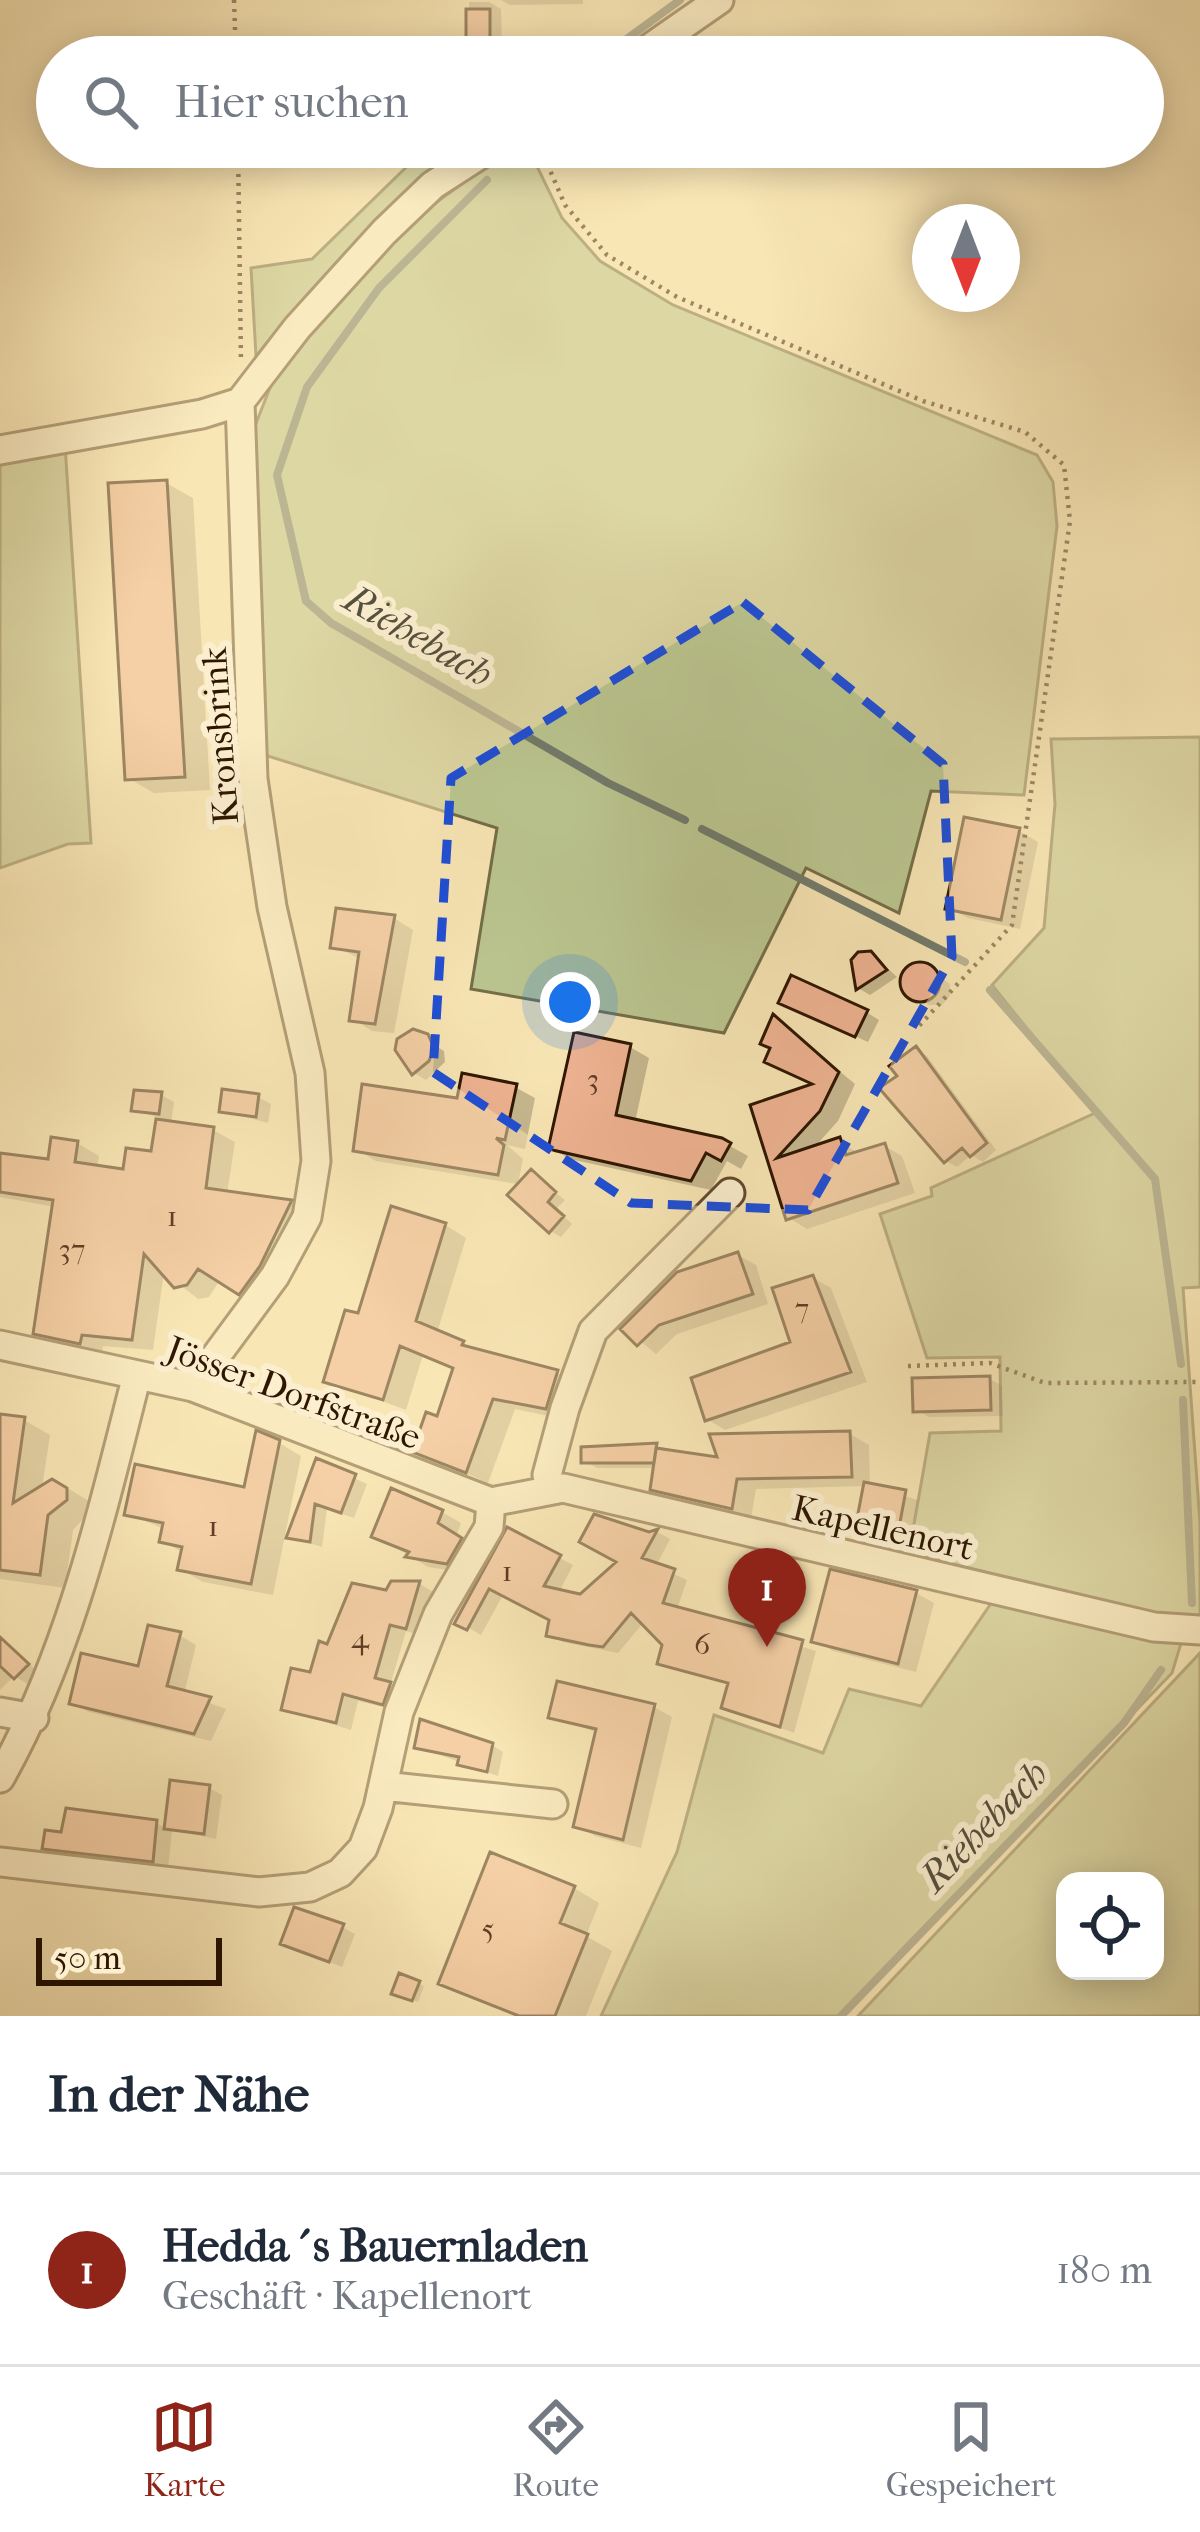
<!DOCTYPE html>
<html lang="de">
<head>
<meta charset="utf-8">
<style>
	:root { --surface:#fff; --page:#f6f6f7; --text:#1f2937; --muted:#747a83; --line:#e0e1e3; --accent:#8f2418 }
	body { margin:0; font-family:"IM FELL French Canon",serif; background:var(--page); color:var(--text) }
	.controls { position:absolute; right:36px; bottom:36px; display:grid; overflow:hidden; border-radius:24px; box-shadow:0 6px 30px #0003 }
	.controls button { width:108px; height:108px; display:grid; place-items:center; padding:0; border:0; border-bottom:3px solid var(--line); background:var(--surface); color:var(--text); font:60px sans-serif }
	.compass { position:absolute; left:912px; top:204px; width:108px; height:108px; border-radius:50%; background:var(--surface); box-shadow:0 6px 30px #0003; rotate:180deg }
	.scale { position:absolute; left:36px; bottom:30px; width:186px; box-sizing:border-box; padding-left:12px; border:6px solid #2e1601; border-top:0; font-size:33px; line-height:42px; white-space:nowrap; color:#2e1601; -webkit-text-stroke:9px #fbefcf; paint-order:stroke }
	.you { position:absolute; left:570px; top:1002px; width:42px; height:42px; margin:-30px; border:9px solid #fff; border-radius:50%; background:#1a73e8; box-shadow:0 0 0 18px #1a73e833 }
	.badge { display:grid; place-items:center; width:78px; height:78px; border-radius:50%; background:var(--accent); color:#fff; font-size:39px; font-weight:700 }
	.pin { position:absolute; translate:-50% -99px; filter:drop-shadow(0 3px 6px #0008) }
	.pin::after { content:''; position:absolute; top:63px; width:42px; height:36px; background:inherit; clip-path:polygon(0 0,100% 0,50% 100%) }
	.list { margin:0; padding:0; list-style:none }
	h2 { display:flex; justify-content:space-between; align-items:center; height:156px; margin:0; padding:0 48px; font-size:51px }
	h2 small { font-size:39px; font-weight:400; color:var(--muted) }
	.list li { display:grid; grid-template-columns:78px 1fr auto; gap:36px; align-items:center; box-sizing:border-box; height:192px; padding:0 48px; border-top:3px solid var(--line) }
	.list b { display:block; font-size:45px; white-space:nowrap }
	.list p { margin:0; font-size:39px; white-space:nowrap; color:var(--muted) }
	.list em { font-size:39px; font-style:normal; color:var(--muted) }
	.icon { flex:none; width:66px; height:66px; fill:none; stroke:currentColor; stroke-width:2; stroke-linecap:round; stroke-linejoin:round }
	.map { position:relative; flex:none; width:1200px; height:2016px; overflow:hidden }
	.search { position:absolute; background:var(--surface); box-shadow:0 6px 30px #0003; left:36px; right:36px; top:36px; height:132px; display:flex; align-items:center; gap:30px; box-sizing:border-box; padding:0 42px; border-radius:66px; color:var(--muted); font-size:45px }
	.sheet { height:348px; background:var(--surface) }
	nav { display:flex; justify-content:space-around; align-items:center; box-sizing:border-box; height:168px; border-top:3px solid var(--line); background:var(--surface); font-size:33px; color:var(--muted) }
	nav a { display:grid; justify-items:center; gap:6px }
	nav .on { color:var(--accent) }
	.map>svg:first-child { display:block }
	.green { fill:#bbc690; stroke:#746e48; stroke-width:3; fill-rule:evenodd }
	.shadow { fill:#0003 }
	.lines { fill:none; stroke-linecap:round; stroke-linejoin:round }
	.stream { stroke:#717b6b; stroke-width:8 }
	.building { fill:#efb392; stroke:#2e1601; stroke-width:3 }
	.minor-casing { stroke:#614a2e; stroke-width:33 }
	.path { stroke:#2e1601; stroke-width:4.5; stroke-dasharray:3 6; stroke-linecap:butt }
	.minor { stroke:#fbefcf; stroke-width:27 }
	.marked { fill:none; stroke:#1d4ed8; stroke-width:9; stroke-dasharray:24 15; stroke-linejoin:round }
	.labels { text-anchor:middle; stroke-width:12; stroke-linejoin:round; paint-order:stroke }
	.number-label { font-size:30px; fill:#5e3d25 }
	.street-label { font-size:36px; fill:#2e1601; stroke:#fbefcf }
	.water-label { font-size:39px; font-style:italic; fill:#55513f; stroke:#fbefcf }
</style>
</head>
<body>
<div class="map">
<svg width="1200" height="2016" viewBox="0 0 1200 2016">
	<rect width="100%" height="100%" fill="#f9e6b5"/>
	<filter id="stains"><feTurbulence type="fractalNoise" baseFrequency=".00167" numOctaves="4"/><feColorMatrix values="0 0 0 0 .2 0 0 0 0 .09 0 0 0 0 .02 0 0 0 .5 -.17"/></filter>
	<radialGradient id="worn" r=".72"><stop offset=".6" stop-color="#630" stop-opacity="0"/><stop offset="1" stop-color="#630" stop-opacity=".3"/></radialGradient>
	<!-- green -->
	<path class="green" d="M427,147H455L256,356L251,268L312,259Z
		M521,149L532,156L562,218L600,261L673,305L1037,455L1053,482L1057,526L1024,795L931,791L899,913L806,868L724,1033L471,989L497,828L252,751L249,441L277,370L314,324L419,215L496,159Z
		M65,445L91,843L68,844L0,868V456Z
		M1200,737V1287L1183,1288L1200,1523V1626L909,1553L930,1433L1001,1431L1000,1357L927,1358L880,1214L932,1196L931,1188L1095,1113L992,985L1044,928L1055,804L1051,739Z
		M992,1602L1182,1640L1172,1673L841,2016H601L677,1852L714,1715L823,1753L849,1689L921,1706Z
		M1200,1653V2016H858ZM1065,1881H1155V1971H1065Z"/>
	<!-- shadow -->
	<path class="shadow" d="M501,0H583V4L510,5Z
		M469,2H489L501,9L502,50H482L469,43Z
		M166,483L193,498L210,790L154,793L128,778Z
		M1019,831L1038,842L1020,929L968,918L948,907Z
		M394,918L413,930L394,1033L372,1031L353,1019L361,959L333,946Z
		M875,957L897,977L870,995L858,988Z
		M926,966L950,984V996L942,1005H929L905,988L902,975Z
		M795,1009L866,1012L879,1020L868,1042Z
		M775,1018L855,1084L838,1121L812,1150L840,1141L859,1154L884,1146L902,1156L915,1193L807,1229L789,1218L754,1107L817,1085L773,1048Z
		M413,1033L444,1051L445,1062L426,1080L414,1073Z
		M630,1047L649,1058L635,1122L730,1146L748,1156L741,1169L727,1161L711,1190L570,1159L551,1148Z
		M916,1050L927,1056L996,1150L983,1162L971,1155L957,1167L946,1161L901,1076Z
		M515,1087L535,1098L525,1149L507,1145L523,1159L518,1184L376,1161L356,1149Z
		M161,1095L174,1102L171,1124L213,1130L235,1142L227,1194L291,1203L312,1215L262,1305L220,1280L209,1297L198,1299L164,1272L153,1350L103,1346L102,1354L58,1345L36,1332L55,1207L0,1197V1156L50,1163L77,1143L99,1156L97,1169L125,1173L154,1155L159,1118L135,1109Z
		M258,1097L271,1104L268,1123L222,1111Z
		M534,1176L565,1200L556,1209L572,1224L561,1237L550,1231Z
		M445,1225L466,1238L437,1333L483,1355L557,1373L578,1386L568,1420L515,1409L488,1483L416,1451L438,1420L456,1370L423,1355L406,1410L326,1380L360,1317Z
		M738,1255L756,1265L768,1304L677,1334L656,1354L625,1329Z
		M813,1278L831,1288L867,1382L725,1430L707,1419L794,1344Z
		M990,1379L1002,1386L1003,1416L929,1417L916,1410Z
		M0,1417L24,1420L50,1435L42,1488L62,1485L89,1501L92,1510L73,1530L65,1588L0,1579Z
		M850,1434L869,1445L870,1486L918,1500L910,1538L860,1523L866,1486L756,1489L751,1518L672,1499L653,1488L656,1468H597L584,1461L656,1446L721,1460Z
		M279,1443L301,1456L273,1595L203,1582L180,1569L184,1553L162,1541L164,1529L127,1513L246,1491Z
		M318,1462L367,1484L354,1518L327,1509L322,1547L290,1537Z
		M442,1512L461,1523L456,1537L480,1552L467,1573L428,1567L375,1535Z
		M508,1531L573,1565L559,1592L581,1597L649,1535L657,1532L670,1539L656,1566L687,1580L677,1609L816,1651L794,1733L725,1707L731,1685L661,1662L666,1644L644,1622L618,1653L563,1642L549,1634L553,1620L503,1595L481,1635L458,1622Z
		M393,1584H420L435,1593L422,1636L406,1631L390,1686L405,1694L399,1711L358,1701L351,1730L284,1709L329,1648Z
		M916,1593L934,1603L916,1672L833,1651L815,1640Z
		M179,1635L196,1645L184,1694L226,1709L211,1741L89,1712L73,1703L141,1670Z
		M0,1636L38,1672L28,1684L14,1676L0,1690Z
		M654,1707L672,1717L641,1848L595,1836L577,1825L598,1733L552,1716Z
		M492,1745L503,1752L498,1776L418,1747Z
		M209,1788L222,1795L216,1839L172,1830L168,1869L61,1856L45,1847L63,1835L156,1823L167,1829Z
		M574,1888L599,1903L586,1936L612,1951L586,2016H515L442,1982Z
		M342,1927L355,1934L342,1967L283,1943Z
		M419,1984L424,1986L418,2002L400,1995Z"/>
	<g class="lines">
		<!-- stream -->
		<path class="stream" d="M602,57L680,0
			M487,180L379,288L307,387L277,475L306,601L331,623L608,783L685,820
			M702,829L965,962
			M990,990L1155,1179L1181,1364
			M1183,1400L1192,1603
			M841,2016L1124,1723L1161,1670"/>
	</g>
	<!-- building -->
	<path class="building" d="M466,9H490V44H466Z
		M167,480L185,777L125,780L108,483Z
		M964,817L1020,828L1001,920L945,909Z
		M336,908L395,915L375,1024L349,1021L359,952L330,948Z
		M871,951L887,970L856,990L851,960L858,952Z
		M900 982a20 20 0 1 1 40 0a20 20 0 1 1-40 0Z
		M791,975L868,1010L855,1037L778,1003Z
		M773,1014L839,1072L820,1111L777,1158L840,1137L846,1155L885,1143L898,1183L786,1220L750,1105L812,1084L764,1062L770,1048L760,1044Z
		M413,1029L428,1034L434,1048L429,1061L412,1075L395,1050L397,1039Z
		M574,1032L631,1044L616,1115L722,1138L731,1143L721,1161L706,1153L691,1181L548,1149Z
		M916,1046L987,1143L970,1157L962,1148L944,1163L879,1088L897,1076L889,1066Z
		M462,1073L517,1084L505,1140L496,1138L504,1145L498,1175L353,1151L362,1084L457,1098Z
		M222,1089L259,1094L256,1117L219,1112Z
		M134,1090L162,1092L159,1114L131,1111Z
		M156,1119L214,1127L206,1188L292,1200L260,1266L239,1295L198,1269L187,1285L174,1288L144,1254L132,1340L82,1335L80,1344L33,1334L53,1200L0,1192V1153L48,1159L51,1137L78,1141L75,1162L123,1169L126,1148L151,1151Z
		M531,1169L556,1192L548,1202L564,1216L549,1233L507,1195Z
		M391,1206L446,1223L416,1321L464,1341L462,1345L558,1370L546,1409L493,1399L466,1473L412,1452L426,1412L437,1416L453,1368L400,1346L383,1400L323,1382L345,1310L358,1313Z
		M738,1252L753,1294L659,1325L637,1346L620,1329L677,1272Z
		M813,1275L851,1372L705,1421L691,1378L790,1342L772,1288Z
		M990,1376L991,1410L913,1412L912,1378Z
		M0,1414L25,1417L13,1503L52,1479L67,1488V1500L48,1515L40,1575L0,1570Z
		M256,1430L280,1440L251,1584L177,1570L182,1547L159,1542L163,1523L124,1515L135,1464L244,1487Z
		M850,1431L852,1477L737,1479L732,1509L650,1490L656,1448L717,1457L709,1434Z
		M657,1443L654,1463H581V1447Z
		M316,1458L356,1474L341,1513L315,1504L310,1542L286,1538Z
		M864,1482L906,1490L898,1533L856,1524Z
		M391,1488L443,1510L438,1523L462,1538L447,1564L405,1557L409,1552L371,1537Z
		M594,1514L649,1532L658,1529L642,1558L675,1569L663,1603L803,1640L780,1727L721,1708L728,1683L657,1664L662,1645L631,1613L603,1647L589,1645L546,1636L549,1620L489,1589L467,1630L454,1624L507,1527L561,1555L544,1586L580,1594L616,1562L579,1542Z
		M830,1569L917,1590L898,1664L811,1642Z
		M391,1581H420L406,1629L390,1625L375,1678L391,1682L383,1705L343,1694L336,1723L281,1710L291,1668L310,1672L319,1641L327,1644L352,1583L386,1590Z
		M148,1625L181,1632L167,1686L211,1697L194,1734L69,1704L81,1653L138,1666Z
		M0,1637L29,1664L14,1679L0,1666Z
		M557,1681L655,1704L623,1840L573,1827L596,1729L548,1718Z
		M420,1719L493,1743L487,1772L457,1765L459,1757L414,1748Z
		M170,1780L210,1785L204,1834L164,1829Z
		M66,1808L157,1820L153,1862L42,1849L45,1830L61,1832Z
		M490,1852L575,1886L560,1923L588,1934L555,2016H519L438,1984Z
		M294,1907L344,1924L329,1962L280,1944Z
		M399,1973L420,1981L412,2001L391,1994Z"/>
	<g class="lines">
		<!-- minor casing -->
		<g class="minor-casing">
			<path id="minor" d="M637,57L719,0
				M0,450L202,414L240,402
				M0,1345L193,1387L491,1502
				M193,1387L275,1276L307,1217L316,1161L310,1073L272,907L253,779L240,402L297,328L384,232L433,185L492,147
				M551,1489L547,1475L565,1408L593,1331L730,1193
				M491,1502L563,1488L1154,1627L1200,1630
				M0,1712L34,1718
				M0,1778C70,1654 102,1512 137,1375
				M383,1786L553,1804
				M0,1862L259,1892L310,1887L340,1873L363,1848L378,1808L399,1712L438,1614L489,1527L491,1502"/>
		</g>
		<!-- path -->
		<path class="path" d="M234,0L236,57
			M238,147L241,361
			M540,147L565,205L607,255L677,297L923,401L1025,432L1064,465L1070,521L1012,925L918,1027
			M908,1366L990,1363L1045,1383L1200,1382"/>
		<!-- minor -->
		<use href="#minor" class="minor"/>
	</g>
	<!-- marked area -->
	<path d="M0 0H1200V2016H0ZM743,602L943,764L952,957L808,1210L631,1203L433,1072L451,778Z" fill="#f9e6b5" fill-opacity=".55" fill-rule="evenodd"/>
	<path class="marked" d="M743,602L943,764L952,957L808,1210L631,1203L433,1072L451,778Z"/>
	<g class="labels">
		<!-- number labels -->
		<g class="number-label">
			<text x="593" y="1089">3</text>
			<text x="172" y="1226">1</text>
			<text x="72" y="1259">37</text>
			<text x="802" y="1318">7</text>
			<text x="213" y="1536">1</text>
			<text x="507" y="1581">1</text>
			<text x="360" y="1648">4</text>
			<text x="702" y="1654">6</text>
			<text x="488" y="1939">5</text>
		</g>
		<!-- street labels -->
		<g class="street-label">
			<text transform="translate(219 736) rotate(-94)" y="13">Kronsbrink</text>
			<text transform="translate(294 1392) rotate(20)" y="13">Jösser Dorfstraße</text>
			<text transform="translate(883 1527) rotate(13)" y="13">Kapellenort</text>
		</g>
		<!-- water labels -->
		<g class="water-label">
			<text transform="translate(419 635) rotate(30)" y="14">Riehebach</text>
			<text transform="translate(983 1825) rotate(-46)" y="14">Riehebach</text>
		</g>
	</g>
	<rect width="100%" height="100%" filter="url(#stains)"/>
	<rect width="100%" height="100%" fill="url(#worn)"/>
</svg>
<div class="controls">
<button><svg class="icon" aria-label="locate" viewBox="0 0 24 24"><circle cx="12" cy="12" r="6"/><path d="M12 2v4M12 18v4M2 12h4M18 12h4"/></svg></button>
</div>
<svg class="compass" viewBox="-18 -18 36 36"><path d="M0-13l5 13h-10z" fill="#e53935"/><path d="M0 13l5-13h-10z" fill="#747a83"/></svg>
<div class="scale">50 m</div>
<div class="you"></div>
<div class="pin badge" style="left:767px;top:1647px">1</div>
<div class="search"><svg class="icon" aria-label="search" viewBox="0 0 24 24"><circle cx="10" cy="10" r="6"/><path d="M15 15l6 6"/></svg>Hier suchen</div>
</div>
<section class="sheet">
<h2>In der Nähe<small></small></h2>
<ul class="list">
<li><span class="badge">1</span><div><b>Hedda´s Bauernladen</b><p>Geschäft · Kapellenort</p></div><em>180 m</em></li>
</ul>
</section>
<nav>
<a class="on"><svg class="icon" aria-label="map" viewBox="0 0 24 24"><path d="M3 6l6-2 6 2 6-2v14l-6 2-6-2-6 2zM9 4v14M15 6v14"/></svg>Karte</a>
<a><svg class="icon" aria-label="directions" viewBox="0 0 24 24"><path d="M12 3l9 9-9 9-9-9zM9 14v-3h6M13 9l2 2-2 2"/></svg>Route</a>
<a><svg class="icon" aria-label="saved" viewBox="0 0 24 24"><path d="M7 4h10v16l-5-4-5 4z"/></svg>Gespeichert</a>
</nav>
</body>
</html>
